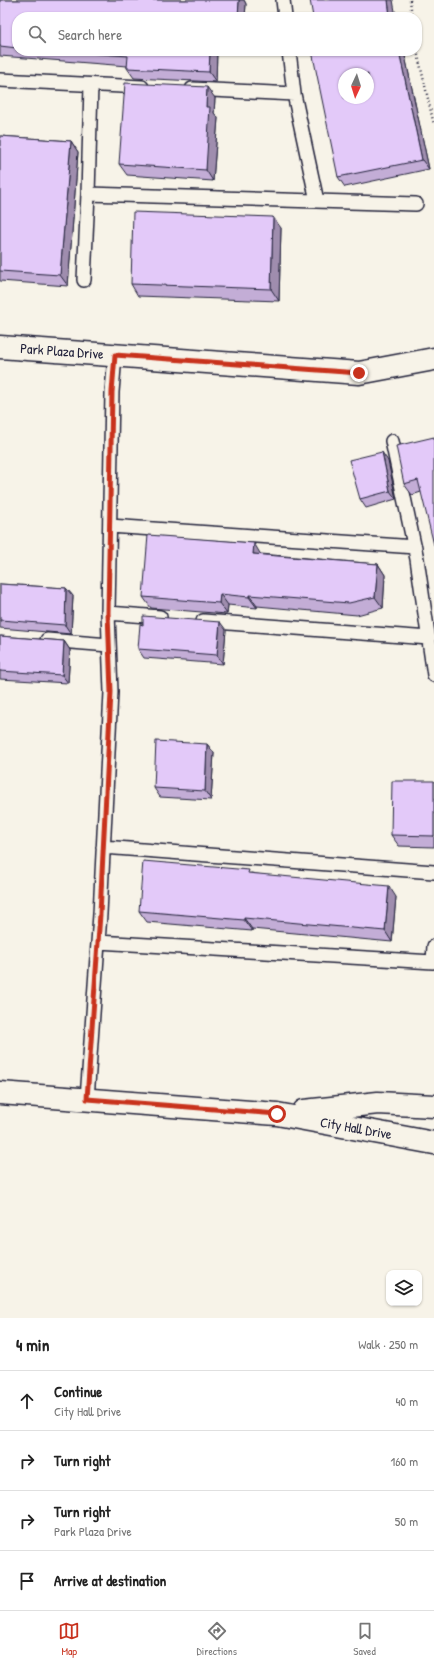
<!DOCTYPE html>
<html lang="en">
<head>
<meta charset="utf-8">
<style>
	:root { --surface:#fff; --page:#f6f6f6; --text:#222; --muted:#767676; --line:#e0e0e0; --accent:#c8321e }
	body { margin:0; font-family:"Patrick Hand",sans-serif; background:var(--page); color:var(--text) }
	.controls { position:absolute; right:12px; bottom:12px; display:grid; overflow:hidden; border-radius:8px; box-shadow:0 1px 3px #0004 }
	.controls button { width:36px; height:36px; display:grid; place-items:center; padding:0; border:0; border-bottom:1px solid var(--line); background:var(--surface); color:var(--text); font:20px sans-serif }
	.compass { position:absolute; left:338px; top:68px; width:36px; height:36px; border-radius:50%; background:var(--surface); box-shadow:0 1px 3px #0004; rotate:184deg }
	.stop { position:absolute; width:12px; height:12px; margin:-9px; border:3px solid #c8321e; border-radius:50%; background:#fff }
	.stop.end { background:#c8321e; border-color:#fff; box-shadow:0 1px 4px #0008 }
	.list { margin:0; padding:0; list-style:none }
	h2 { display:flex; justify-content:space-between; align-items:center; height:52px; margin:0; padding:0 16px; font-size:17px }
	h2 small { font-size:13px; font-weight:400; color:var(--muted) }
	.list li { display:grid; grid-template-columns:26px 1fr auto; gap:12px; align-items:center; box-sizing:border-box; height:60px; padding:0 16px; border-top:1px solid var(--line) }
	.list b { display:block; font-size:15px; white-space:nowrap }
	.list p { margin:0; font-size:13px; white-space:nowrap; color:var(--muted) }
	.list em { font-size:13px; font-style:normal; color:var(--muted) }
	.icon { flex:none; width:22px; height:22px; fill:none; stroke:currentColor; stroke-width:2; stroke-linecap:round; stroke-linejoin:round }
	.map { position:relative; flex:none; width:434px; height:1318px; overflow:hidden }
	.search { position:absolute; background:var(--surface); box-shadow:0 1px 3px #0004; left:12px; right:12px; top:12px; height:44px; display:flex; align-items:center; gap:10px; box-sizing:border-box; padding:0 14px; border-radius:16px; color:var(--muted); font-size:15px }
	.sheet { height:292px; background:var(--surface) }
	nav { display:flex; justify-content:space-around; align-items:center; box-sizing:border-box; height:56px; border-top:1px solid var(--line); background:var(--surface); font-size:11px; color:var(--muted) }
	nav a { display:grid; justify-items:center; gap:2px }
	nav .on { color:var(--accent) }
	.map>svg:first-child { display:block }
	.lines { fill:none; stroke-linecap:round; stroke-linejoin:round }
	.service-casing { stroke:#22223b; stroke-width:16 }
	.minor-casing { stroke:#22223b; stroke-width:25 }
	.path { stroke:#22223b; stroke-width:2.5; stroke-dasharray:1 3; stroke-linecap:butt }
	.service { stroke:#f7f3e8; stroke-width:13 }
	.minor { stroke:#f7f3e8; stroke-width:22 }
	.wall { fill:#c3add6; stroke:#22223b }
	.shaded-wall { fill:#9f8dae; stroke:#22223b }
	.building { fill:#e3c9f9; stroke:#22223b; fill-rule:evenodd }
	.route { stroke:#c8321e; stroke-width:5 }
	.labels { text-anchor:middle; stroke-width:3; stroke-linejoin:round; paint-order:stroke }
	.street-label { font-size:14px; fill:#22223b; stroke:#f7f3e8 }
</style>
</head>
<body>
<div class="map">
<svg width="434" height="1318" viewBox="0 0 434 1318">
	<rect width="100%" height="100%" fill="#f7f3e8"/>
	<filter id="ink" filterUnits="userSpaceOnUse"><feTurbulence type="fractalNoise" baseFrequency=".025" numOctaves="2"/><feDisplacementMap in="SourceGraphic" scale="8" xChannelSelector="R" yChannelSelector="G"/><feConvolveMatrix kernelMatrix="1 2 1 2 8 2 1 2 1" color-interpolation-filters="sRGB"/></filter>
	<g filter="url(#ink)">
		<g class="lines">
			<!-- service casing -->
			<g class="service-casing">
				<path id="service" d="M283,0L285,17
					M0,80L142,87
					M91,85L88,194L416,204
					M192,89L294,94L289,51
					M294,94L317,201
					M84,280L88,194
					M392,441L417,559L434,675
					M110,526L415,547
					M108,613L160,617
					M203,621L429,638
					M47,640L109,645
					M103,847L434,872
					M98,942L433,962L434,946
					M87,1099L100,914L111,692L108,613L112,392L115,355"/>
			</g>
			<!-- minor casing -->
			<g class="minor-casing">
				<path id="minor" d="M0,347L359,373L434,359
					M0,1093L277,1114L434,1143
					M304,1111L378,1103L434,1106"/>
			</g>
			<!-- path -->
			<path class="path" d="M410,0L412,17
				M417,51L434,125"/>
			<!-- service -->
			<use href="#service" class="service"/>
			<!-- minor -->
			<use href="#minor" class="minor"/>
		</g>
		<!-- wall -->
		<path class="wall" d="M0,0H244L246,4L245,17H17V51H217L216,82L134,78L127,68V66L0,56Z
			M404,51L429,169L345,187L338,177Z
			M215,98L214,113L218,118L213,181L127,175L119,164Z
			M0,136L71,141L78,152L68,286L0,281Z
			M281,228L279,301L138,296L131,284Z
			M434,437L421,492L412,495L404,484Z
			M388,461L396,499L366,508L360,499Z
			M261,554L378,564L385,575L383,608L357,615L257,606V608L228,605L227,614L151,608L143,597Z
			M0,584L66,588L73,596L71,634L0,628Z
			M226,630L223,664L144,658L138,649Z
			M0,636L64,641L70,650L68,683L0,679Z
			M207,744L214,753L211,800L160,797L154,788Z
			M434,781V847L399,846L391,835Z
			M251,873L396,897L392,942L252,929V931L147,922L139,911Z"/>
		<!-- shaded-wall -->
		<path class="shaded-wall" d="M239,0H244L246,4L245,17H238Z
			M388,0H393L396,17H390Z
			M210,51H217L216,82L209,72Z
			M399,51H404L429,169L422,160Z
			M207,87L215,98L214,113L218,118L213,181L206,170V107Z
			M71,141L78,152L68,286L60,275Z
			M273,217L281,228L279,301L271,289Z
			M382,452L388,461L396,499L390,491Z
			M254,543L261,555L253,554Z
			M378,564L385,575L383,608L375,597Z
			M66,588L73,596L71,634L65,625Z
			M220,594L228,605L227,614L219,603Z
			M249,595L257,606V608L249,597Z
			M220,622L226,630L223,664L217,655Z
			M64,641L70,650L68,683L62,675Z
			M207,744L214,753L211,800L205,791Z
			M389,886L396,897L392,942L385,931Z
			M244,918L252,929V931L244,920Z"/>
		<!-- building -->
		<path class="building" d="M0,0H239L238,17H17V48L0,46Z
			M310,0H388L390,17H313Z
			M59,51H210L209,72L127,68L128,56Z
			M312,51H399L422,160L338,177ZM344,74H368V98H344Z
			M125,83L207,87L206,107H210L206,170L119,164Z
			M0,136L71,141L60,275L0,271Z
			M133,212L273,217L271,289L131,284Z
			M434,437V545L418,480L404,484L396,446Z
			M382,452L390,491L360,499L349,460Z
			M148,535L254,543L253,554L378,564L375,597L349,603L249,595V597L220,594L219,603L143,597Z
			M0,584L66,588L65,625L0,620Z
			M143,616L220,622L217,655L138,649L140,624L143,625Z
			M0,636L64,641L62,675L0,671Z
			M156,741L207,744L205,791L154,788Z
			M392,781H434V836L391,835Z
			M143,861L249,870L248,873L389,886L385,931L244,918V920L139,911Z"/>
	</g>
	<g class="lines" filter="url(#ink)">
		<!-- route -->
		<path class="route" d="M277,1114L87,1099L100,914L111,692L108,613L112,392L115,355L359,373"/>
	</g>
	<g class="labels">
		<!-- street labels -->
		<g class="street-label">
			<text transform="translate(62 351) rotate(4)" y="5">Park Plaza Drive</text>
			<text transform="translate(356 1128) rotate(10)" y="5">City Hall Drive</text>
		</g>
	</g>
</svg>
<div class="controls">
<button><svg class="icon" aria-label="layers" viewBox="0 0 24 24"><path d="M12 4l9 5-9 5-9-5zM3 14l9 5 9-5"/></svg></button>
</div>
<svg class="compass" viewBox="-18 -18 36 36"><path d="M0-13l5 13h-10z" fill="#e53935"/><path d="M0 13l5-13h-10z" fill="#767676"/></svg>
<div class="stop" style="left:277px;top:1114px"></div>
<div class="stop end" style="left:359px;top:373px"></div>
<div class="search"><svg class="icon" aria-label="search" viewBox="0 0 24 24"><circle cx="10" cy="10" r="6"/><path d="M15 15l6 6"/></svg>Search here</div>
</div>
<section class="sheet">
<h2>4 min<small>Walk · 250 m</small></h2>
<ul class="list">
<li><svg class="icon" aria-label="ahead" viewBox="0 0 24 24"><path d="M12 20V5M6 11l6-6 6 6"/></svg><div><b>Continue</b><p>City Hall Drive</p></div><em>40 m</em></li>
<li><svg class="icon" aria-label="right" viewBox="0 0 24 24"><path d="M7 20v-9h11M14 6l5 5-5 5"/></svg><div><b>Turn right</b></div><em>160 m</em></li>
<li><svg class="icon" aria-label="right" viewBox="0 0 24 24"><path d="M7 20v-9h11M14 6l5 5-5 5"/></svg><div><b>Turn right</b><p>Park Plaza Drive</p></div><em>50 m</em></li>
<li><svg class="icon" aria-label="arrive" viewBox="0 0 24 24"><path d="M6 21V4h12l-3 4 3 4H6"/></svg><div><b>Arrive at destination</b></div></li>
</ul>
</section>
<nav>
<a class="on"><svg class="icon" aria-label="map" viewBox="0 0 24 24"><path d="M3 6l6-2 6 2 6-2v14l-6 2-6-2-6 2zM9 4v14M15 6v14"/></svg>Map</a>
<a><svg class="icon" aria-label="directions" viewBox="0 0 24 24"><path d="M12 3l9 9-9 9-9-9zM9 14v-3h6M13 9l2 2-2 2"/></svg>Directions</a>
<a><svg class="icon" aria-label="saved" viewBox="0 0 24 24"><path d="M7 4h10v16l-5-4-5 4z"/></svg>Saved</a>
</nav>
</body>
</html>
